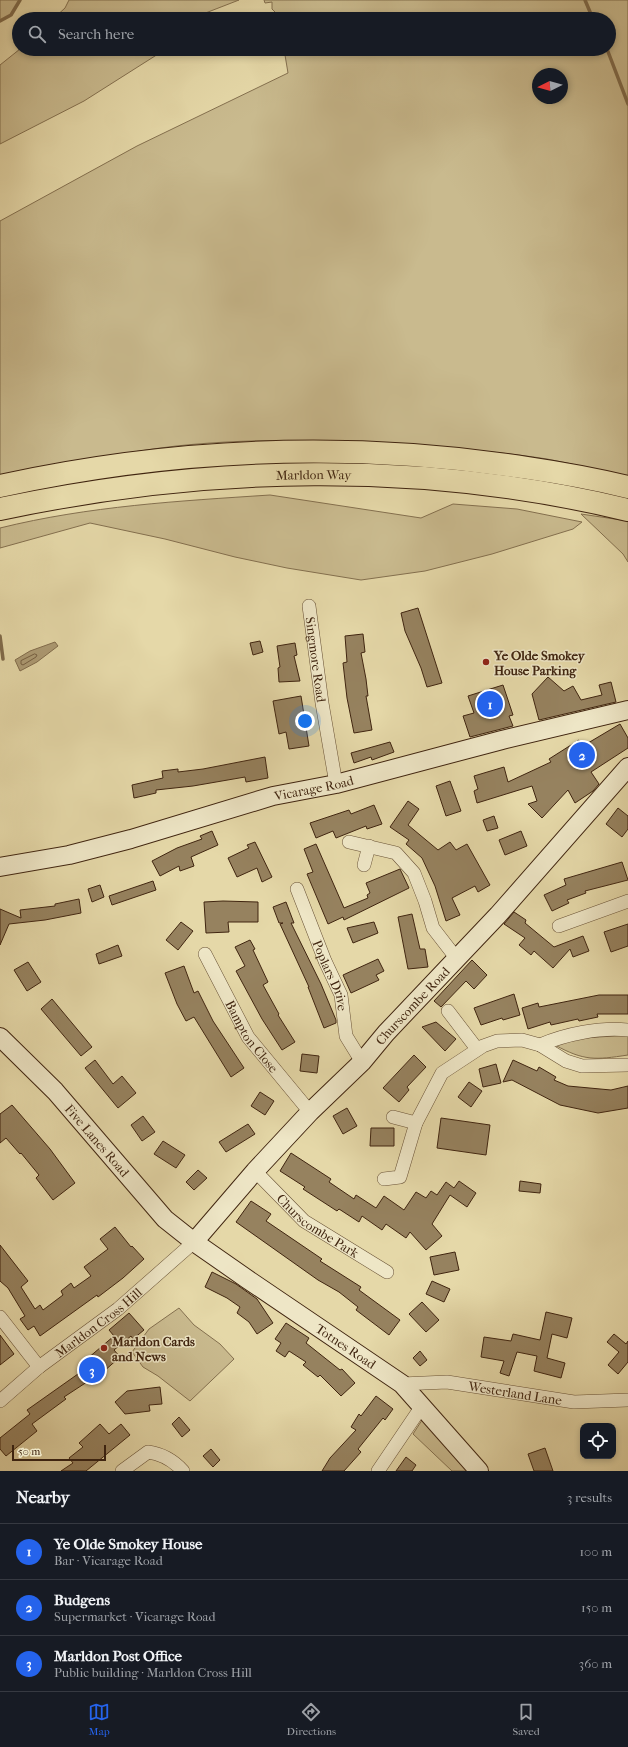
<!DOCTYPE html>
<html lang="en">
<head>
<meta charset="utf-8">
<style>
	:root { --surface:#171b24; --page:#20242c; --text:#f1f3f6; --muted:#9ea1a6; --line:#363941; --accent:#2563eb }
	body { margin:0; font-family:"IM FELL French Canon",serif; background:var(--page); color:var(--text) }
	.controls { position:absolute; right:12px; bottom:12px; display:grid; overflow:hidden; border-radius:8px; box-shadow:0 2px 6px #0003 }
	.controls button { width:36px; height:36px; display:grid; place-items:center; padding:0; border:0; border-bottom:1px solid var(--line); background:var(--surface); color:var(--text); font:20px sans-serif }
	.compass { position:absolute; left:532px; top:68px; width:36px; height:36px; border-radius:50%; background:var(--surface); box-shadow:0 2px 6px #0003; rotate:265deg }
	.scale { position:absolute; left:12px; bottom:10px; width:94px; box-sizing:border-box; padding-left:4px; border:2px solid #402510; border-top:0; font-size:11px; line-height:14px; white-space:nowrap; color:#402510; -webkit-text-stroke:3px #eee6c6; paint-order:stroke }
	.you { position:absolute; left:305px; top:721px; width:14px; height:14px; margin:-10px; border:3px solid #fff; border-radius:50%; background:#1a73e8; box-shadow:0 0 0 6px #1a73e833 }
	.badge { display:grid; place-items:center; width:26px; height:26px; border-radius:50%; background:var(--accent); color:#fff; font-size:13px; font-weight:700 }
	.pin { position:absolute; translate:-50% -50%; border:2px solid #fff; box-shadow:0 1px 4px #0006 }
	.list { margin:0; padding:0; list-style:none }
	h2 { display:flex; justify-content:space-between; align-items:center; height:52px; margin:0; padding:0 16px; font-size:17px }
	h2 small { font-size:13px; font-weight:400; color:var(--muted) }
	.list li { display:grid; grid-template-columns:26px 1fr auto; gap:12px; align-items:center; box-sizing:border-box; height:56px; padding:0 16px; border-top:1px solid var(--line) }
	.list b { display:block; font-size:15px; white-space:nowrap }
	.list p { margin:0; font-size:13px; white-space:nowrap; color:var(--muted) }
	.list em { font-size:13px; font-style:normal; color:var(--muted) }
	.icon { flex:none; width:22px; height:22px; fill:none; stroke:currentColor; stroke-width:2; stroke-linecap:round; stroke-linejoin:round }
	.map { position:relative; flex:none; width:628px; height:1471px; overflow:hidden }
	.search { position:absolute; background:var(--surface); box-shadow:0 2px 6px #0003; left:12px; right:12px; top:12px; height:44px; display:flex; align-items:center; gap:10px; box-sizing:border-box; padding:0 14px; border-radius:22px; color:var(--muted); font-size:15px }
	.sheet { height:220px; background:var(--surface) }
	nav { display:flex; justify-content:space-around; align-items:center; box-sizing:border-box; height:56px; border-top:1px solid var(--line); background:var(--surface); font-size:11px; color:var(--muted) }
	nav a { display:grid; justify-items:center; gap:2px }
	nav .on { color:var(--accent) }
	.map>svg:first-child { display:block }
	.green { fill:#c9ba8e; stroke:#84704f; fill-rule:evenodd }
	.water { fill:#ad9b74; stroke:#816c4c }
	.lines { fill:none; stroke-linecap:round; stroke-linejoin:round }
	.shore { stroke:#766042; stroke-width:1 }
	.stream { stroke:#816c4c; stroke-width:3.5 }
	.building { fill:#96825f; stroke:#402510 }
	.street-casing { stroke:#695236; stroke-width:14 }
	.secondary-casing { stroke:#402510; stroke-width:20 }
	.highway-casing { stroke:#402510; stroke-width:24 }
	.street { stroke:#eee6c6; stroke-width:13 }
	.secondary { stroke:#eee6c6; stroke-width:18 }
	.highway { stroke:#e5d8a8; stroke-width:22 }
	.poi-dot { fill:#8f2418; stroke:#eee6c6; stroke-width:1.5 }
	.labels { text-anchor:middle; stroke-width:3; stroke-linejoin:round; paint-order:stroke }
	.street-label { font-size:13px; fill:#402510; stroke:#eee6c6 }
	.poi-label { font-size:13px; font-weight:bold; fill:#402510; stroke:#eee6c6; text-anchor:start }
</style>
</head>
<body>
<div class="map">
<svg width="628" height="1471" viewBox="0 0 628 1471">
	<rect width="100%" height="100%" fill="#e5d8a8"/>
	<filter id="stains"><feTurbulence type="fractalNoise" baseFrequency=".005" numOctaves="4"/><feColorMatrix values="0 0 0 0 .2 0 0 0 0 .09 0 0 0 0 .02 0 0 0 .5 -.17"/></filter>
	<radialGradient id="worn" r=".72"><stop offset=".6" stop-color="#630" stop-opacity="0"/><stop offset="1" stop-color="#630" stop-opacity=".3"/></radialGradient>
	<!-- green -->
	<path class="green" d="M0,0H20L11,15L0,21Z
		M69,0H239L190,19H53L65,8Z
		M264,0H628V476C601,471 574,464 547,459C509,453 471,450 433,447C348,440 261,437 176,446C117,453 58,466 0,476V221L137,146L288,73L284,49H609V19H278L277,14L272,9V2L265,3ZM538,74H562V98H538Z
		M20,49H166L84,101L0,144V65Z
		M270,495L421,518L453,504L517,509L582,522L573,529L492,554L425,571L361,580L287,568L235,557L165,539L90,523L0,548V528C89,506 179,501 270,495Z
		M581,514L628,521V562L623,554Z
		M628,1035V1055C595,1060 584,1061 555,1045L584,1038Z
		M179,1308L194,1325L220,1344L234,1359L190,1401L158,1376L143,1367L132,1352L149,1329Z
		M424,1417L470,1471H452L413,1434Z"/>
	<!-- water -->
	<path class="water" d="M55,642L58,646L37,662L20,671L15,660L30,651Z"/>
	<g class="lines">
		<!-- shore -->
		<path class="shore" d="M35,654L37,655L36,657L23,665L21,664V661Z"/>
		<!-- stream -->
		<path class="stream" d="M585,0L593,19
			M0,21L11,15L20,0
			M607,49L628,104
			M0,636L3,659"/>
	</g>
	<!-- building -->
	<path class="building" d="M418,608L442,683L427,687L421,668L405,631L401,613Z
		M363,634L365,652L361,653L366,679L368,696H366L372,730L354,733L347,698L343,663L347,662L345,636Z
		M260,641L263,652L253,655L250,643Z
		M295,643L297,655L294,656L300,681L279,682L278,668L280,667L277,646Z
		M548,677L564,691L573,686L581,700L602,695L599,685L611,682L616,702L539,720L532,694Z
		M503,685L513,715L509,716L513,726L470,737L463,716L474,713L468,696Z
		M301,696L309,746L289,749L286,732L279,734L273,701Z
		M620,724L628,738V748L591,772L599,784L593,791L575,803L568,790L542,818L528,804L537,801L532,786L477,803L474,791L478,789L474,776L504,767L508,782L551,762L549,759L579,740L583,746Z
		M390,742L394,752L372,760L371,757L354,763L351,753Z
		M265,757L268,778L246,782L245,777L193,786L156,790V793L134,798L132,785L163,778L162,771L178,769V772L203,769Z
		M450,781L461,811L446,816L436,786Z
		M408,801L419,809L408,825L438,850L450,842L456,850L467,844L490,885L478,892L475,886L452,898L460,915L446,921L435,886L422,858L406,844L409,840L390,827Z
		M374,805L382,824L367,829L366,826L336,838L333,831L316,838L310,823L349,810L351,814Z
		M618,808L628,816V829L622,837L606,824Z
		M494,816L498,828L487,831L483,820Z
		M212,831L218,845L191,857L194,866L180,871L179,866L160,876L152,861L177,848L202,839L200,836Z
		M521,831L527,846L505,855L499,840Z
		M255,842L272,877L262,882L257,868L237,877L228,858L249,848L247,845Z
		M316,844L344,908L368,898L367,895L370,893L366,883L400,869L409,888L344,920L343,917L328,924L307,874L313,872L304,849Z
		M622,862L628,880L585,891L586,893L567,900L569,903L552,911L544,895L566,885L564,879Z
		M153,881L156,890L112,905L109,896Z
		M100,885L104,897L92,902L88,889Z
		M79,899L81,913L45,920L9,924L0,945V909L21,918L20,910L55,906V904Z
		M223,901L258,902V922H228L229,932L206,933L204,902Z
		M286,902L294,923H291L321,984L336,1020V1023L324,1028L308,987H309L280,924L283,923H279L273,907Z
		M514,912L526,920L525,923L554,947L583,936L589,951L573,957L570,949L553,968L534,951L531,955L519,945L525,938L504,924Z
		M412,914L420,949H425L428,967L408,969L398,917Z
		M181,922L193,931L178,950L166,940Z
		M374,922L378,933L353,943L347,928Z
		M628,924V946L611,952L604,932Z
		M250,940L255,949L253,950L268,982L263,985L279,1014L278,1015L295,1042L282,1050L262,1019L236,971L245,966L235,947Z
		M118,945L122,956L99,964L96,954Z
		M378,959L384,971L376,975L379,980L351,993L343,975Z
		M472,960L487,975L474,989L466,981L441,1007L434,1001Z
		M28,962L41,982L27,991L14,970Z
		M184,966L194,993L198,991L213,1021L244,1068L231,1077L194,1017L186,1021L177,1004L165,973Z
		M514,994L520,1015L503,1020L502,1018L481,1025L474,1008Z
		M599,995H628V1014H597L598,1017L579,1021L578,1019L551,1025L550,1022L528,1029L522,1008L538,1003L539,1007Z
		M52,999L92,1047L81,1056L41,1009Z
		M436,1022L456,1039L445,1051L422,1027Z
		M302,1054L319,1056L317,1073L300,1071Z
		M414,1055L426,1067L407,1087L409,1090L399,1102L383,1088Z
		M95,1060L113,1084L122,1076L136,1093L118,1108L85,1068Z
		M513,1060L537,1071L539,1067L556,1077L554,1080L568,1086L611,1090L628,1086V1108L598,1113L560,1105L512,1080L503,1082Z
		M496,1064L501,1083L483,1087L479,1069Z
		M469,1082L482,1091L471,1107L458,1097Z
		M260,1092L274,1101L265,1115L251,1106Z
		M12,1105L50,1149L75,1183L53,1200L36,1178L39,1175L21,1153L20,1154L6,1138L0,1143V1114Z
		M347,1108L357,1126L343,1134L333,1116Z
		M143,1116L155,1132L142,1141L131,1125Z
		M441,1118L490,1125L486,1155L437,1148Z
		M248,1124L255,1134L226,1152L219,1142Z
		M371,1128H394V1146H370Z
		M163,1141L185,1155L176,1168L154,1154Z
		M291,1153L331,1179L329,1182L354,1199L356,1195L376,1208L384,1196L404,1210L416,1192L426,1198L431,1191L437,1195L446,1182L454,1188L459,1181L476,1193L467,1207L450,1195L432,1224L442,1236L426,1250L410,1232L406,1238L386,1224L382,1230L362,1216L359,1222L339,1209L337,1211L303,1189L305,1187L280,1171Z
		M198,1170L207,1178L194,1190L186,1182Z
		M520,1181L541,1184L540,1193L519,1191Z
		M251,1201L271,1214L266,1221L322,1259L320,1261L361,1287L359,1290L400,1320L389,1335L356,1310L358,1307L339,1292L318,1280L236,1222Z
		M115,1227L131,1247L132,1246L144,1259L123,1278L98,1297L97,1295L40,1336L34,1326L28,1330L20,1319L25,1316L8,1288L0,1281V1245L28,1281L21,1287L35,1309L40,1305L43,1310L63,1295L61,1291L71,1283L74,1288L91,1276L84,1267L108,1249L100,1239Z
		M455,1252L459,1270L434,1275L430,1257Z
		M212,1272L236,1284L257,1299L273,1323L257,1334L249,1322L237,1313L240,1307L227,1298L205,1287Z
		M432,1281L450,1289L444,1302L426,1294Z
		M422,1302L439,1320L426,1332L409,1314Z
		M546,1312L572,1318L567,1338L552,1334L547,1358L565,1363L561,1378L534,1371L537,1356L517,1352L509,1376L500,1373L504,1361L481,1357L484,1337L511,1341L513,1334L540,1340Z
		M129,1313L144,1330L133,1339L131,1336L114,1350L120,1357L94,1380L93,1378L64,1397L66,1399L32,1424L37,1431L6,1456L0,1449V1438L30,1414L27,1410L85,1369L81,1364L114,1336L109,1330Z
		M286,1323L309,1338L306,1343L340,1370L342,1369L355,1383L341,1396L320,1375L318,1377L303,1365L306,1362L289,1351L285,1357L276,1351L281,1343L275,1339Z
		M614,1334L626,1344L628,1341V1362L618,1374L608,1365L619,1352L607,1342Z
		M0,1335L14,1354L0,1365Z
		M420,1351L427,1360L420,1366L413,1358Z
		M160,1387L162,1404L149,1405L150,1411L125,1414L115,1402L127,1391Z
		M376,1396L393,1409L385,1420L383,1418L358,1449L361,1452L344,1471H322L330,1458L356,1430L351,1427L359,1414L361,1416Z
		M179,1417L190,1430L182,1437L172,1424Z
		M100,1424L109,1434L121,1424L130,1435L86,1471H61L73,1463L69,1458L83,1447L79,1443Z
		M545,1448L553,1471H534L528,1454Z
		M211,1449L220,1460L213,1467L203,1456Z
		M406,1457L416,1465L412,1471H396Z"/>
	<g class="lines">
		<!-- street casing -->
		<g class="street-casing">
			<g id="street">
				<path id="s1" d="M309,606L322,703L336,784"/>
				<path d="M349,842L396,853L414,873L425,901L433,928L457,959"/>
				<path d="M364,865L369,846"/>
				<path id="s2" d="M297,889L325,961L341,995L346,1036L362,1062"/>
				<path d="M559,926L628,901"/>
				<path id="s3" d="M205,954L248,1037L310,1112"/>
				<path d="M448,1011L477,1049"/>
				<path d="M540,1045C566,1034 600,1027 628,1030"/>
				<path d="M393,1117L416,1123"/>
				<path id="s4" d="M255,1171L304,1221L387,1272"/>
				<path d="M384,1179L400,1177L416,1123L442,1073L483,1046L497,1041L522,1040L540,1045L566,1061L582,1066L628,1065"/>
				<path d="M0,1317L39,1367"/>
				<path id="s5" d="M402,1384L447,1382L574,1402L628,1400"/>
				<path id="s6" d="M0,1401L39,1367L118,1309L194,1242"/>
				<path d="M122,1471L148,1452C163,1454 173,1460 183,1471"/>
				<path d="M378,1471L422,1406"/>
			</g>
		</g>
		<!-- secondary casing -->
		<g class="secondary-casing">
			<g id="secondary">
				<path id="s7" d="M0,867L69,855L131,839L273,796L336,784L502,740L628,710"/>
				<path id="s8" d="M0,1037L55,1091L165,1219L194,1242L247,1279L402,1384L479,1471"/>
				<path id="s9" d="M194,1242L255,1171L310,1112L362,1062L386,1033L498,915L628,767"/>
			</g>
		</g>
		<!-- highway casing -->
		<g class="highway-casing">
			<g id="highway">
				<path d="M0,486C174,448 352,441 528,468C562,473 595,479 628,487"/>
				<path id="s10" d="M0,509C207,465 421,460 628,510"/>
			</g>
		</g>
		<!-- street -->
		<use href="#street" class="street"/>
		<!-- secondary -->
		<use href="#secondary" class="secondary"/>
		<!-- highway -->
		<use href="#highway" class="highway"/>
	</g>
	<!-- markers -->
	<g class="poi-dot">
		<circle cx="486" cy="662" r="4"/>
		<circle cx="104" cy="1348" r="4"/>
	</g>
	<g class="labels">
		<!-- street labels -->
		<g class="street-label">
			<text dy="5" stroke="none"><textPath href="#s10" startOffset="316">Marldon Way</textPath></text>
			<text dy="5" stroke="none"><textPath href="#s1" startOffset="54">Singmore Road</textPath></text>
			<text dy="5" stroke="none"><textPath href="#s7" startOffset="324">Vicarage Road</textPath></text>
			<text dy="5" stroke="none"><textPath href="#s2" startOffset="93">Poplars Drive</textPath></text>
			<text dy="5" stroke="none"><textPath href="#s9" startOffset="322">Churscombe Road</textPath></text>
			<text dy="5" stroke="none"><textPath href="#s3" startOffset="95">Bampton Close</textPath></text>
			<text dy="5" stroke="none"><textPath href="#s8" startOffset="142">Five Lanes Road</textPath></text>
			<text dy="5" stroke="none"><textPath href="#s4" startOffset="84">Churscombe Park</textPath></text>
			<text dy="5" stroke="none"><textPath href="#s6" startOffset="126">Marldon Cross Hill</textPath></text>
			<text dy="5" stroke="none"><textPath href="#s8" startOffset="467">Totnes Road</textPath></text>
			<text dy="5" stroke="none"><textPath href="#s5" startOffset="114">Westerland Lane</textPath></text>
		</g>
		<!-- poi labels -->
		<g class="poi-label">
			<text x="494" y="660">Ye Olde Smokey<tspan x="494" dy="15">House Parking</tspan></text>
			<text x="112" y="1346">Marldon Cards<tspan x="112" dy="15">and News</tspan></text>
		</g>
	</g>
	<rect width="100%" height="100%" filter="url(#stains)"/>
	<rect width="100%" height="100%" fill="url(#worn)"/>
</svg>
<div class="controls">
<button><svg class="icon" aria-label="locate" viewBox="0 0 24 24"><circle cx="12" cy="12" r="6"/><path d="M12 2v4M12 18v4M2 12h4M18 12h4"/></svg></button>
</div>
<svg class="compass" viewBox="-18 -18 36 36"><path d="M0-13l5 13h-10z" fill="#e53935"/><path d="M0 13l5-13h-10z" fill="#9ea1a6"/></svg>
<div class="scale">50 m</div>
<div class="you"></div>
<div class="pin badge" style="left:490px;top:704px">1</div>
<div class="pin badge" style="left:582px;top:755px">2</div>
<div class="pin badge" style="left:92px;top:1370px">3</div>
<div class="search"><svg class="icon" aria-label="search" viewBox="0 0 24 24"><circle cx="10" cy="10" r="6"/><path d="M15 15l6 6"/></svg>Search here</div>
</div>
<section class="sheet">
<h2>Nearby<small>3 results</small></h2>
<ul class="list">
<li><span class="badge">1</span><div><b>Ye Olde Smokey House</b><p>Bar · Vicarage Road</p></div><em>100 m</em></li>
<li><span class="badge">2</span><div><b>Budgens</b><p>Supermarket · Vicarage Road</p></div><em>150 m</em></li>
<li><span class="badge">3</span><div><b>Marldon Post Office</b><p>Public building · Marldon Cross Hill</p></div><em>360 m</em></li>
</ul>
</section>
<nav>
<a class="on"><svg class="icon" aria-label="map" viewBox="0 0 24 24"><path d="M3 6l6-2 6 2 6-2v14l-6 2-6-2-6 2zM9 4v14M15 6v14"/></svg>Map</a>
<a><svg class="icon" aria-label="directions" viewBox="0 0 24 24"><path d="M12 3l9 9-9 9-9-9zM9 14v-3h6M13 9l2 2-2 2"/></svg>Directions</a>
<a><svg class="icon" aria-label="saved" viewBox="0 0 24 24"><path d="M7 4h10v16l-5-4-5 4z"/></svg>Saved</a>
</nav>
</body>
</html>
